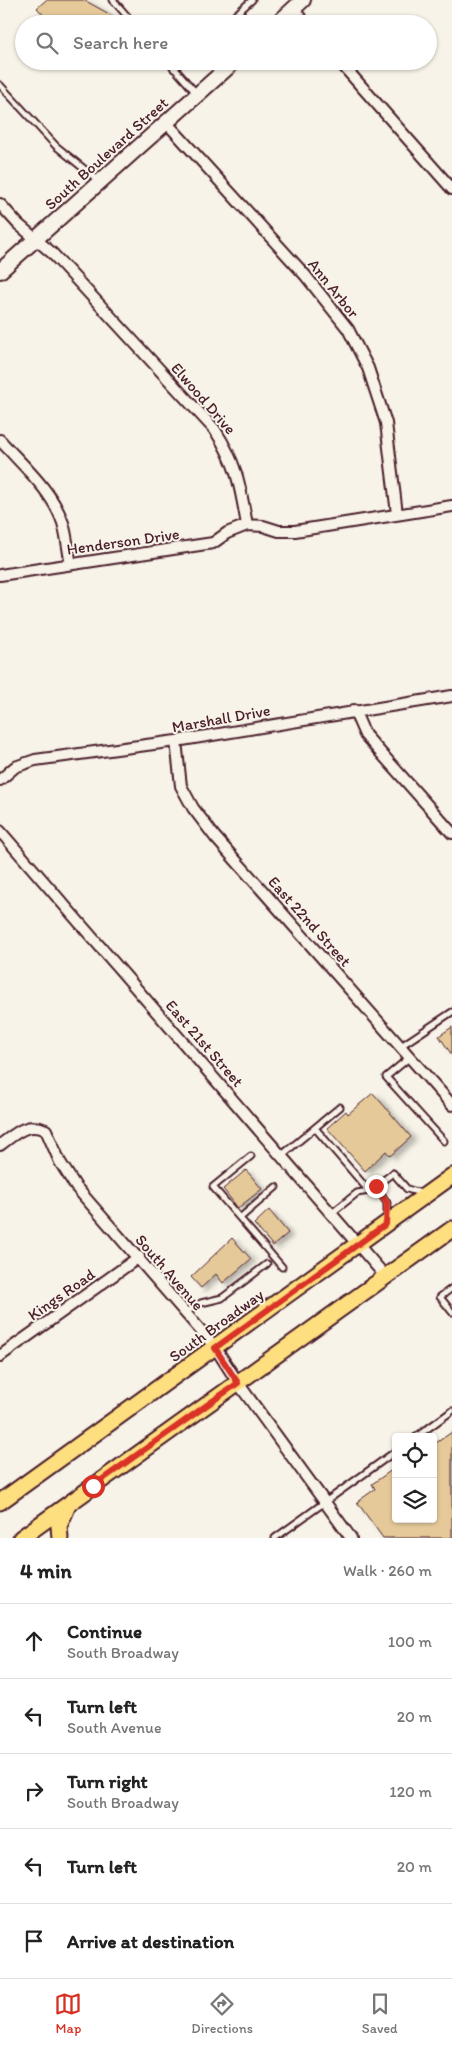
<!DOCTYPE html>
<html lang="en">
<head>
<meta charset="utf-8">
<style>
	:root { --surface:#fff; --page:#f2f2f2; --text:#222; --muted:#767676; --line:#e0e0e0; --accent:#d93025 }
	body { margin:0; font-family:Itim,sans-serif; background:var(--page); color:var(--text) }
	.controls { position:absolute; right:15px; bottom:15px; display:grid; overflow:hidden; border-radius:5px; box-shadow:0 1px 4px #0004 }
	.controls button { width:45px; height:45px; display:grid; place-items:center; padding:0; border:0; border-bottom:1px solid var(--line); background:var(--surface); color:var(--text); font:25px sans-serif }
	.stop { position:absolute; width:15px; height:15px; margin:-11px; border:4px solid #d93025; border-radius:50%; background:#fff }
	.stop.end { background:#d93025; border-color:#fff; box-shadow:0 1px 5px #0008 }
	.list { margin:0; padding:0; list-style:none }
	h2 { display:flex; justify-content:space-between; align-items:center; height:65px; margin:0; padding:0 20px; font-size:21px }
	h2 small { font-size:16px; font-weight:400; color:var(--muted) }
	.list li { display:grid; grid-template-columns:32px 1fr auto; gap:15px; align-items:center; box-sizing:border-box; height:75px; padding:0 20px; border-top:1px solid var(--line) }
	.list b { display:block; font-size:19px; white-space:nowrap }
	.list p { margin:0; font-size:16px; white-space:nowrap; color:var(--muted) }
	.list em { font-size:16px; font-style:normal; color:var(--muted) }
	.icon { flex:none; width:28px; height:28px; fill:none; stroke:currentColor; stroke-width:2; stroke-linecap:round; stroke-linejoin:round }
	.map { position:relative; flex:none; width:452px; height:1538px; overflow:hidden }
	.search { position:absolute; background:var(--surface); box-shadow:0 1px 4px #0004; left:15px; right:15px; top:15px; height:55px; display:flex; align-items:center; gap:12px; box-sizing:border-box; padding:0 18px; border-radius:28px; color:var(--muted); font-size:19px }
	.sheet { height:440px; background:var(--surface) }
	nav { display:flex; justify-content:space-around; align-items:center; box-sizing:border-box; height:70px; border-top:1px solid var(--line); background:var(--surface); font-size:14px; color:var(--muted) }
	nav a { display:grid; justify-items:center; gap:2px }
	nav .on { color:var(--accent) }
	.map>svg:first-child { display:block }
	.building { fill:#e5c999; stroke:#4a1f2b; filter:url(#shadow) }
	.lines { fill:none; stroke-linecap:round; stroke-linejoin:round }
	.service-casing { stroke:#4a1f2b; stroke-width:9 }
	.minor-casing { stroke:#4a1f2b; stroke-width:14 }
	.secondary-casing { stroke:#4a1f2b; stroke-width:18 }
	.primary-casing { stroke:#4a1f2b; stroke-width:19 }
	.service { stroke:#f7f3e8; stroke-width:5 }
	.minor { stroke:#f7f3e8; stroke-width:10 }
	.secondary { stroke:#f7f3e8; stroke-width:14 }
	.primary { stroke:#fedf80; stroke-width:15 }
	.route { stroke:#d93025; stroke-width:6 }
	.labels { text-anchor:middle; stroke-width:4; stroke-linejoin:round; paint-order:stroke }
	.street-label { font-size:16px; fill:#4a1f2b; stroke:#f7f3e8 }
</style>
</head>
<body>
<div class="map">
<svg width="452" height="1538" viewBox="0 0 452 1538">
	<defs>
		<filter id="shadow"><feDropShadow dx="5" dy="3" stdDeviation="2.5" flood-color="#0004"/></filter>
	</defs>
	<rect width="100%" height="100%" fill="#f7f3e8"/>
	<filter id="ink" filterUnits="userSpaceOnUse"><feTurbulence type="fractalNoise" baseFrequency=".02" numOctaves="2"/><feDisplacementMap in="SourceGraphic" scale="10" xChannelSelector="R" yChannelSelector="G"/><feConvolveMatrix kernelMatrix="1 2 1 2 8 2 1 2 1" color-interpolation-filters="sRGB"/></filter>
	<g filter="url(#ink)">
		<!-- building -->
		<path class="building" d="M46,0H84L113,16V24H52L37,8Z
			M452,1027V1055L439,1036Z
			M373,1093L411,1137L390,1156L386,1151L365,1171L327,1128L346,1111L348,1114Z
			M246,1170L262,1189L238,1208L223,1189Z
			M269,1210L288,1233L273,1246L254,1224Z
			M232,1238L251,1259L223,1283L216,1274L201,1288L191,1277Z
			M452,1432V1538H383L357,1502L375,1489L372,1484L396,1467V1519H433V1445Z"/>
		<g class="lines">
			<!-- service casing -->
			<g class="service-casing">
				<path id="service" d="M113,0L134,24
					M225,24L252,0
					M168,61L197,94
					M174,69L182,61
					M0,85L56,146L99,181
					M401,1046L452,1012
					M410,1057L386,1077L444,1141
					M315,1128L369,1191
					M282,1155L340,1107
					M251,1156L213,1187L282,1267
					M376,1186L387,1203V1219
					M332,1213L357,1193L369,1191L393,1173L407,1189L421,1193
					M240,1218L276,1187
					M452,1288L440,1297L452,1312
					M186,1312L201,1303L222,1298L267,1264
					M416,1437L452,1411
					M275,1538L396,1451"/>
			</g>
			<!-- minor casing -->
			<g class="minor-casing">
				<path id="minor" d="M293,9L306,24
					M339,61L452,189
					M166,122L305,275L348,329L368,368L386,423L397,514
					M0,204L18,224L52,253L215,430C237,464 240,485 247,525
					M0,440C22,465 52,490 63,523C67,536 68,551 71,564
					M0,575L213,543L227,533L247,525L263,526L279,531H295L452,506
					M354,710L365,735L452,833
					M176,741L181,786L193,808L215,837L452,1105
					M0,780L15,767L35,760L176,741L452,696
					M0,831L386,1277
					M0,1145C15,1134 27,1121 46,1130L60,1162L76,1187L215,1347L238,1383L351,1538
					M0,1356L139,1257"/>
			</g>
			<!-- secondary casing -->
			<g class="secondary-casing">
				<path id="secondary" d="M277,24L303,0
					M0,271L235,61"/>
			</g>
			<!-- primary casing -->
			<g class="primary-casing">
				<path id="primary" d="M0,1502L452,1176
					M21,1538L452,1229
					M60,1538L59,1526L68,1505"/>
			</g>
			<!-- service -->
			<use href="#service" class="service"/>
			<!-- minor -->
			<use href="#minor" class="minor"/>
			<!-- secondary -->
			<use href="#secondary" class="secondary"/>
			<!-- primary -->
			<use href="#primary" class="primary"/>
		</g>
	</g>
	<g class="lines" filter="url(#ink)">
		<!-- route -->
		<path class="route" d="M93,1486L238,1383L215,1348L386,1224L387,1203L376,1186"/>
	</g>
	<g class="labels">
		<!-- street labels -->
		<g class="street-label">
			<text transform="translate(106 153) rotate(-42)" y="6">South Boulevard Street</text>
			<text transform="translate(334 288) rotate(51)" y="6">Ann Arbor</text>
			<text transform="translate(204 398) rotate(49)" y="6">Elwood Drive</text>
			<text transform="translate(123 541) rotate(-8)" y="6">Henderson Drive</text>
			<text transform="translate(221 718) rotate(-10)" y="6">Marshall Drive</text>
			<text transform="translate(310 921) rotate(48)" y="6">East 22nd Street</text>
			<text transform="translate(205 1043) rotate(49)" y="6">East 21st Street</text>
			<text transform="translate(170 1272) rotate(49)" y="6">South Avenue</text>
			<text transform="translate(61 1294) rotate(-35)" y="6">Kings Road</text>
			<text transform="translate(216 1325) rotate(-36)" y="6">South Broadway</text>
		</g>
	</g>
</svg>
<div class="controls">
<button><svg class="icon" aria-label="locate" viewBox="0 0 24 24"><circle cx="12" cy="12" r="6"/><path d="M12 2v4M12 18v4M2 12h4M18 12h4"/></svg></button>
<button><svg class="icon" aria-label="layers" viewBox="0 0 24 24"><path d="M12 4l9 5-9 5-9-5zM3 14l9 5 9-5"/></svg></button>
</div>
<div class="stop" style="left:93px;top:1486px"></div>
<div class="stop end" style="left:376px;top:1186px"></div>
<div class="search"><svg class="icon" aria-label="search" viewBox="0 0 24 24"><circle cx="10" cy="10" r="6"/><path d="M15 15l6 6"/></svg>Search here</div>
</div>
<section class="sheet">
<h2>4 min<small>Walk · 260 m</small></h2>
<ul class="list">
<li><svg class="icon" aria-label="ahead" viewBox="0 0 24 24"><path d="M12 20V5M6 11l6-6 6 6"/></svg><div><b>Continue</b><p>South Broadway</p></div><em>100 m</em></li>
<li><svg class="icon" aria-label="left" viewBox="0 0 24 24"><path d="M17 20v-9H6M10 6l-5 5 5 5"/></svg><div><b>Turn left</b><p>South Avenue</p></div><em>20 m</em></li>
<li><svg class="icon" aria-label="right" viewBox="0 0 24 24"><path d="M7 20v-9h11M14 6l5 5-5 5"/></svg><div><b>Turn right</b><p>South Broadway</p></div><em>120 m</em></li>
<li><svg class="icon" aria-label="left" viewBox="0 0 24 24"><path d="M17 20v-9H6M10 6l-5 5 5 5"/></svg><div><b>Turn left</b></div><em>20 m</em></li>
<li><svg class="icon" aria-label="arrive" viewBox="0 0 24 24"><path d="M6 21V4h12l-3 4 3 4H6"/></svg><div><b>Arrive at destination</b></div></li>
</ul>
</section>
<nav>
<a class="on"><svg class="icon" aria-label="map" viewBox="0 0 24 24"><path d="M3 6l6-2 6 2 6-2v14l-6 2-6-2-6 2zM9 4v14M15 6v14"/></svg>Map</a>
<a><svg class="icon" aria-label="directions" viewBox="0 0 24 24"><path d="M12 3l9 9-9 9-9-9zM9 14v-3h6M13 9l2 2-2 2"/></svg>Directions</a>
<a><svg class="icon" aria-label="saved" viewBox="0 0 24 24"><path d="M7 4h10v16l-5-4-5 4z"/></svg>Saved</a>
</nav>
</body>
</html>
